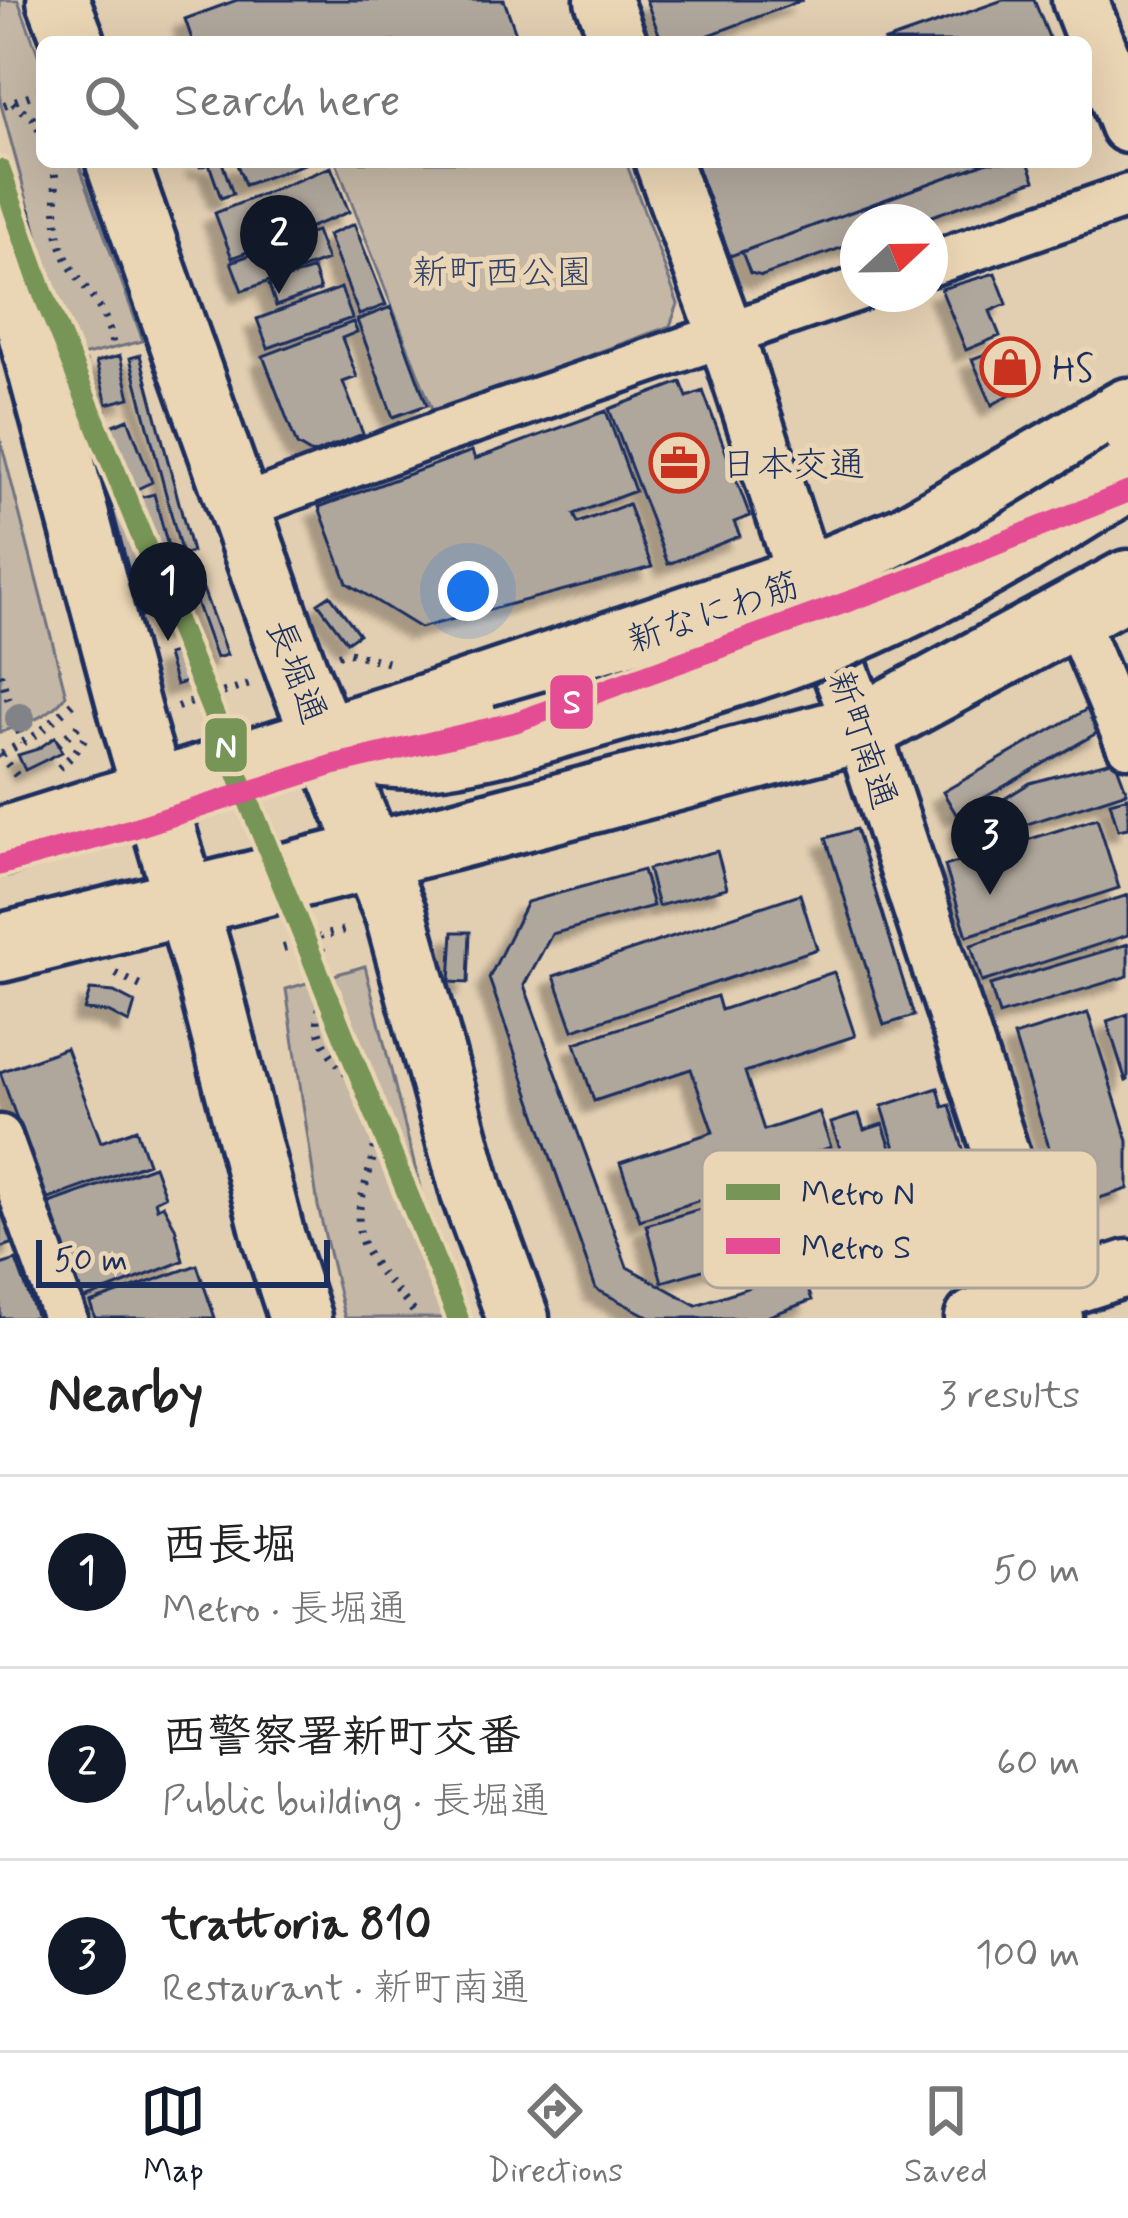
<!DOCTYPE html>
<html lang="en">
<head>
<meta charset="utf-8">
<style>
	:root { --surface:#fff; --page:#f2f2f2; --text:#222; --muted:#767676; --line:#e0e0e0; --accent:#111827 }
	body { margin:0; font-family:Mynerve,"Klee One",sans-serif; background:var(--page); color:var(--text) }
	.compass { position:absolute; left:840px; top:204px; width:108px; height:108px; border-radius:50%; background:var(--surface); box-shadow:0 12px 48px #0002; rotate:68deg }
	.scale { position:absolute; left:36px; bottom:30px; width:294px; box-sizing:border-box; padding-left:12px; border:6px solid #1b2f5e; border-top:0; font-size:33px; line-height:42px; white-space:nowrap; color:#1b2f5e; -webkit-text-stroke:9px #ead5b4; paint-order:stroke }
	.you { position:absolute; left:468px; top:591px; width:42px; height:42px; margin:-30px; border:9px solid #fff; border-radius:50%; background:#1a73e8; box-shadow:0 0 0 18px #1a73e833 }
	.badge { display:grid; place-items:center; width:78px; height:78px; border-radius:50%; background:var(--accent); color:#fff; font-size:39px; font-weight:700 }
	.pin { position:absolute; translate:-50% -99px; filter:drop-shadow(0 3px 6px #0008) }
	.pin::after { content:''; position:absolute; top:63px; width:42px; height:36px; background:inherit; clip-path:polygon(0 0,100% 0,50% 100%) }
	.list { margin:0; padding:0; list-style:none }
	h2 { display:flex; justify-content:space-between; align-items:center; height:156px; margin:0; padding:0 48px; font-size:51px }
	h2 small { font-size:39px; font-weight:400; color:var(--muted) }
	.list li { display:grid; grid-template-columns:78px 1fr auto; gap:36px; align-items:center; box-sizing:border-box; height:192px; padding:0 48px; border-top:3px solid var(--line) }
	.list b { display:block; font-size:45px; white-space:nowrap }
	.list p { margin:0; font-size:39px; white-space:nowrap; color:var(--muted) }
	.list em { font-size:39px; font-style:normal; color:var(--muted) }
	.icon { flex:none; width:66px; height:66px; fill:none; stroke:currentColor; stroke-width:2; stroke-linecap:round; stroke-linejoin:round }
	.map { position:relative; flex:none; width:1128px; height:1318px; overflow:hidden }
	.search { position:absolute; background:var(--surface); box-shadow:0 12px 48px #0002; left:36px; right:36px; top:36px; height:132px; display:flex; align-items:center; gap:30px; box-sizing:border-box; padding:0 42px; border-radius:18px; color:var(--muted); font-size:45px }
	.sheet { height:732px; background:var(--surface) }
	nav { display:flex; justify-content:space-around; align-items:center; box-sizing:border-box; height:168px; border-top:3px solid var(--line); background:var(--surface); font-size:33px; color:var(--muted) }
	nav a { display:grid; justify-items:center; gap:6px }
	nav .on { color:var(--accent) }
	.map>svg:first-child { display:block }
	.green { fill:#c4b7a5; stroke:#707382; stroke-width:3 }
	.building { fill:#b0a79c; stroke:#1b2f5e; stroke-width:3; filter:url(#shadow) }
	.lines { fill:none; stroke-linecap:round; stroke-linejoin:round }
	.minor-casing { stroke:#1b2f5e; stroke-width:51 }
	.tertiary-casing { stroke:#1b2f5e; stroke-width:63 }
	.secondary-casing { stroke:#1b2f5e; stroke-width:69 }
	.primary-casing { stroke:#1b2f5e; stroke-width:75 }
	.motorway-casing { stroke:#1b2f5e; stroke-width:75 }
	.path { stroke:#1b2f5e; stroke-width:8; stroke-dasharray:3 9; stroke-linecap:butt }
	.minor { stroke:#ead5b4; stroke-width:42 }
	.tertiary { stroke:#ead5b4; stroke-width:54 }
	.secondary { stroke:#ead5b4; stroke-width:60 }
	.primary { stroke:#ead5b4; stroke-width:66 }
	.motorway { stroke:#ead5b4; stroke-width:66 }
	.motorway-bridge-casing { stroke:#1b2f5e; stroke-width:75; stroke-linecap:butt }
	.motorway-bridge { stroke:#ead5b4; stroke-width:66 }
	.metro-1-casing { stroke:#ead5b4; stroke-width:30 }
	.metro-2-casing { stroke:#ead5b4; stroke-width:30 }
	.metro-1 { stroke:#779556; stroke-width:21 }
	.metro-2 { stroke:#e44d93; stroke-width:21 }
	.tree { fill:#828289 }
	.labels { text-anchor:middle; stroke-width:10; stroke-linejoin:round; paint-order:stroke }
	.park-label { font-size:36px; fill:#344369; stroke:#ead5b4 }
	.poi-label { font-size:36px; fill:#1b2f5e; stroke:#ead5b4; text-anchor:start }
	.street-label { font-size:36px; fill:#1b2f5e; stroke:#ead5b4 }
	.key { fill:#ead5b4; stroke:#aca39a; stroke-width:3 }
	.key-label { font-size:33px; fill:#1b2f5e }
	.line-badge { stroke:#ead5b4; stroke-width:4.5 }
	.badge-label { font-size:33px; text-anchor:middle; font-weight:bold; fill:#fff }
</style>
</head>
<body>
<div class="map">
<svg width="1128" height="1318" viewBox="0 0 1128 1318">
	<defs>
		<filter id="shadow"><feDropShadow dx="-11" dy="11" stdDeviation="3" flood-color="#0004"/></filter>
	</defs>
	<rect width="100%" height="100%" fill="#e2ceb1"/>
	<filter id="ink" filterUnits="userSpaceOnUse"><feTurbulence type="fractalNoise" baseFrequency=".00833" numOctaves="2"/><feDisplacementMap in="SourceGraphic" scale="24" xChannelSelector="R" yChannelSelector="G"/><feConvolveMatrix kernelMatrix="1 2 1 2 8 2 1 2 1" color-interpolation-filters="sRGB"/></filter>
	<g filter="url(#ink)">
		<!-- green -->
		<path class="green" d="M0,0H18L42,65V162H78L143,341L70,359L0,101Z
			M336,162H626L678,304L670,326L433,412Z
			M0,438L66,695C50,717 25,724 0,732Z
			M365,966L425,1207L465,1318H345L343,1311L318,1206L286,989Z"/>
		<!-- building -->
		<path class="building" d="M237,0H504L519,42H193L185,19Z
			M646,0H803L691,42H662Z
			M1003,0H1034L1051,42H883Z
			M198,162H222L233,194L221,198L209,164L200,167Z
			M236,162H310L245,185Z
			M695,162H988L730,256Z
			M988,162H1028L1035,180L915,222H858V242L762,276L750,273L742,252Z
			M331,167L349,212L232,258L215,213Z
			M354,224L386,305L359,315L328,235Z
			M316,231L327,260L242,291L231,262Z
			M313,269L320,290L276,306L269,285Z
			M995,273L1007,304L990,311L1000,336L966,350L941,289Z
			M341,288L352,318L268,348L257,319Z
			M391,307L427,405L393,417L357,320Z
			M353,322L357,332L342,338L357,377L343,382L363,434L312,454L297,445L263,356Z
			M1014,343L1029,383L992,405L972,359Z
			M140,355L192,552L182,555L130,358Z
			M120,356L130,398L107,404L96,362Z
			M86,362L154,613L141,616L74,365Z
			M681,382L687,397L703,391L750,516L734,522L740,536L668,564L609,409Z
			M606,411L635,491L574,514L578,523L628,504L652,567L420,628L347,583L319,507L472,451L475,459Z
			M128,419L152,482L137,489L111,426Z
			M154,494L189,625L165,631L130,500Z
			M196,570L227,655L216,658L186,574Z
			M330,595L359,634L347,642L318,603Z
			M196,646L206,676L176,685L167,655Z
			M1089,708L1102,730L956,814L943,792Z
			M55,737L62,752L25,770L18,755L38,749Z
			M1115,760L1127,792L968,843L962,825L1030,783Z
			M1128,797V828L1118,830L1110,802Z
			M1097,818L1119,888L967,936L945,866Z
			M856,829L914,1016L884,1025L826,838Z
			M717,851L727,888L658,906L648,869Z
			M643,870L653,906L552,934L524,985L627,1267L696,1305L801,1270L812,1300L764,1318H651L596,1289L489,978L527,902Z
			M800,894L817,949L573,1030L554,976Z
			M1128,895V935L982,982L971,945Z
			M453,932H470L468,983L450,982Z
			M1128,944V976L999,1015L990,985Z
			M834,972L855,1036L745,1072L764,1130L819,1112L831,1147L796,1159L799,1167L640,1220L620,1163L713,1132L691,1069L594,1101L575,1043L717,996L721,1010Z
			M90,990L114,992L135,1003L129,1023L108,1012L84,1010Z
			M1088,1013L1128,1141V1189L1068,1208L1014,1036Z
			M1128,1014V1080L1126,1081L1107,1021Z
			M66,1048L101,1142L136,1129L148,1163L46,1200L0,1072Z
			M938,1088L943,1107L950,1105L968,1165L928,1178L930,1183L908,1190L882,1106Z
			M859,1114L864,1130L883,1124L899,1174L876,1182L882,1200L821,1221L802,1165L841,1151L831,1123Z
			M154,1166L165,1196L155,1201L157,1208L163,1205L175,1227L183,1261L82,1300L47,1204Z
			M774,1187L791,1244L662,1282L646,1225Z
			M0,1193L17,1242L0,1248Z
			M16,1260L37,1318H0V1265Z
			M197,1265L215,1318H95L90,1303Z"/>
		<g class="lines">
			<!-- minor casing -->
			<g class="minor-casing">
				<path id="minor" d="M930,264L1128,196
					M237,509L439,433L858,289
					M1073,614L1128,745
					M0,1137L65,1318"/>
			</g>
			<!-- tertiary casing -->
			<g class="tertiary-casing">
				<path id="tertiary" d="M603,0L619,42
					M1080,0L1128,125
					M663,162L726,335L806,580L862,728L1055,1318
					M973,1318L1128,1268"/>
			</g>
			<!-- secondary casing -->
			<g class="secondary-casing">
				<path id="secondary" d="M58,0L74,42
					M117,162L296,669L396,915L472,1193L518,1318
					M0,224L132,719L206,971L274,1238L300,1318"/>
			</g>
			<!-- primary casing -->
			<g class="primary-casing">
				<path id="primary" d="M0,842L408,714L806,580L907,539L1128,412
					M0,948L451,836L862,728L1128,584"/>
			</g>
			<!-- motorway casing -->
			<g class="motorway-casing">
				<path id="motorway" d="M325,741C400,762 429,756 504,740"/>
			</g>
			<!-- path -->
			<path class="path" d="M13,102L33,119L42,135
				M4,105L42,91
				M53,162C59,190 52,220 62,248C75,286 108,300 113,349
				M338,655L348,652L393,664
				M0,674L23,743
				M177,707L250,684
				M58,744L84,721
				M0,754L20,780
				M2,754L38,734L77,699
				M59,768L75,753L87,734
				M319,937C322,952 327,969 325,984C324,999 315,1013 319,1029C328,1067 367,1081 374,1125C378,1152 368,1172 362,1197C346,1255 392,1278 418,1318
				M283,948L351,928
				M116,974L147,989"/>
			<!-- minor -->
			<use href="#minor" class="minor"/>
			<!-- tertiary -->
			<use href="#tertiary" class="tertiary"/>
			<!-- secondary -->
			<use href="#secondary" class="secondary"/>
			<!-- primary -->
			<use href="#primary" class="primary"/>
			<!-- motorway -->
			<use href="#motorway" class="motorway"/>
			<!-- motorway-bridge casing -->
			<g class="motorway-bridge-casing">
				<path id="motorway-bridge" d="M504,740C595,713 688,689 778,658C901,615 1019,547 1128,476"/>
			</g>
			<!-- motorway-bridge -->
			<use href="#motorway-bridge" class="motorway-bridge"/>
			<!-- metro-1 casing -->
			<g class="metro-1-casing">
				<path id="metro-1" d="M0,170L41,288L458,1318"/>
			</g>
			<!-- metro-2 casing -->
			<g class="metro-2-casing">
				<path id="metro-2" d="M0,865L131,829L333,765L516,722L905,581L1128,492"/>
			</g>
			<!-- metro-1 -->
			<use href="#metro-1" class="metro-1"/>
			<!-- metro-2 -->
			<use href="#metro-2" class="metro-2"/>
		</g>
		<!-- trees -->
		<circle class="tree" cx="20" cy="718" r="15"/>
	</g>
	<!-- icons -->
	<defs>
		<g id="shop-ring" transform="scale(3)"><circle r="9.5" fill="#ead5b4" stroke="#c8321e" stroke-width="1.5"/><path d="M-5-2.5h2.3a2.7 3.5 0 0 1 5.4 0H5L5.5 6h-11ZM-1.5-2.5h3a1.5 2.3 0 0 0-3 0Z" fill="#c8321e"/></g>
		<g id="office-ring" transform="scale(3)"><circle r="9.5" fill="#ead5b4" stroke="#c8321e" stroke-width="1.5"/><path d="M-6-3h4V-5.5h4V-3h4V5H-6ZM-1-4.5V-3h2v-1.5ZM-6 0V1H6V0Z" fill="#c8321e"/></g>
	</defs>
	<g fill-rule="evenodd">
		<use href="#shop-ring" x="1010" y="367"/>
		<use href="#office-ring" x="679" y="463"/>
	</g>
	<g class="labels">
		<!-- park labels -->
		<g class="park-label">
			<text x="502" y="284">新町西公園</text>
		</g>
		<!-- poi labels -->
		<g class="poi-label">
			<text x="1052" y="380">HS</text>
			<text x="721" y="476">日本交通</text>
		</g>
		<!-- street labels -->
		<g class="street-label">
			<text transform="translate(713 611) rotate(-19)" y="13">新なにわ筋</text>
			<text transform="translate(298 671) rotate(69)" y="13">長堀通</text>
			<text transform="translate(864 739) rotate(71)" y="13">新町南通</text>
		</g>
	</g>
	<!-- legend -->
	<rect x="702" y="1150" width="396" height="138" rx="18" class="key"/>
	<rect x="726" y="1184" width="54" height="16" fill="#779556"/>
	<rect x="726" y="1238" width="54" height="16" fill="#e44d93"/>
	<g class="key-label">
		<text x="801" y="1204">Metro N</text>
		<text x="801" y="1258">Metro S</text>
	</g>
	<g class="line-badge">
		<rect x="548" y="673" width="47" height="58" rx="12" fill="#e44d93"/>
		<rect x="203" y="716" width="46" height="58" rx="12" fill="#779556"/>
	</g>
	<g class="badge-label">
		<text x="572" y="713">S</text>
		<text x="226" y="757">N</text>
	</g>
</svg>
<svg class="compass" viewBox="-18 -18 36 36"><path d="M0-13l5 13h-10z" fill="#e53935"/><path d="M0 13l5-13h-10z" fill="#767676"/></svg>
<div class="scale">50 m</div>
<div class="you"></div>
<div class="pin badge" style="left:168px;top:641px">1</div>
<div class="pin badge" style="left:279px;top:294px">2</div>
<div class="pin badge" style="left:990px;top:895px">3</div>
<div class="search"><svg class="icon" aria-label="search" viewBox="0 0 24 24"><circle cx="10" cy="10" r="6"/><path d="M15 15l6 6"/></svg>Search here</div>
</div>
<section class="sheet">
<h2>Nearby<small>3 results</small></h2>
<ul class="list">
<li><span class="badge">1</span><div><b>西長堀</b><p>Metro · 長堀通</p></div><em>50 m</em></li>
<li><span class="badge">2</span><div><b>西警察署新町交番</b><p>Public building · 長堀通</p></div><em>60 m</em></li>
<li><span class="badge">3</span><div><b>trattoria 810</b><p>Restaurant · 新町南通</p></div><em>100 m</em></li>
</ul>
</section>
<nav>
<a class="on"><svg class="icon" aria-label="map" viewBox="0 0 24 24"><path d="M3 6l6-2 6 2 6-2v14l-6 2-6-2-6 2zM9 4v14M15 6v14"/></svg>Map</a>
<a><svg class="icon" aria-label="directions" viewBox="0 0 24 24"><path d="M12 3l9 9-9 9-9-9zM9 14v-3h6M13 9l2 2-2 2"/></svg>Directions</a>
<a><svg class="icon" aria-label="saved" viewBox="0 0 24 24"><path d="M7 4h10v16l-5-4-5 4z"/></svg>Saved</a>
</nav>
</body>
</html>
